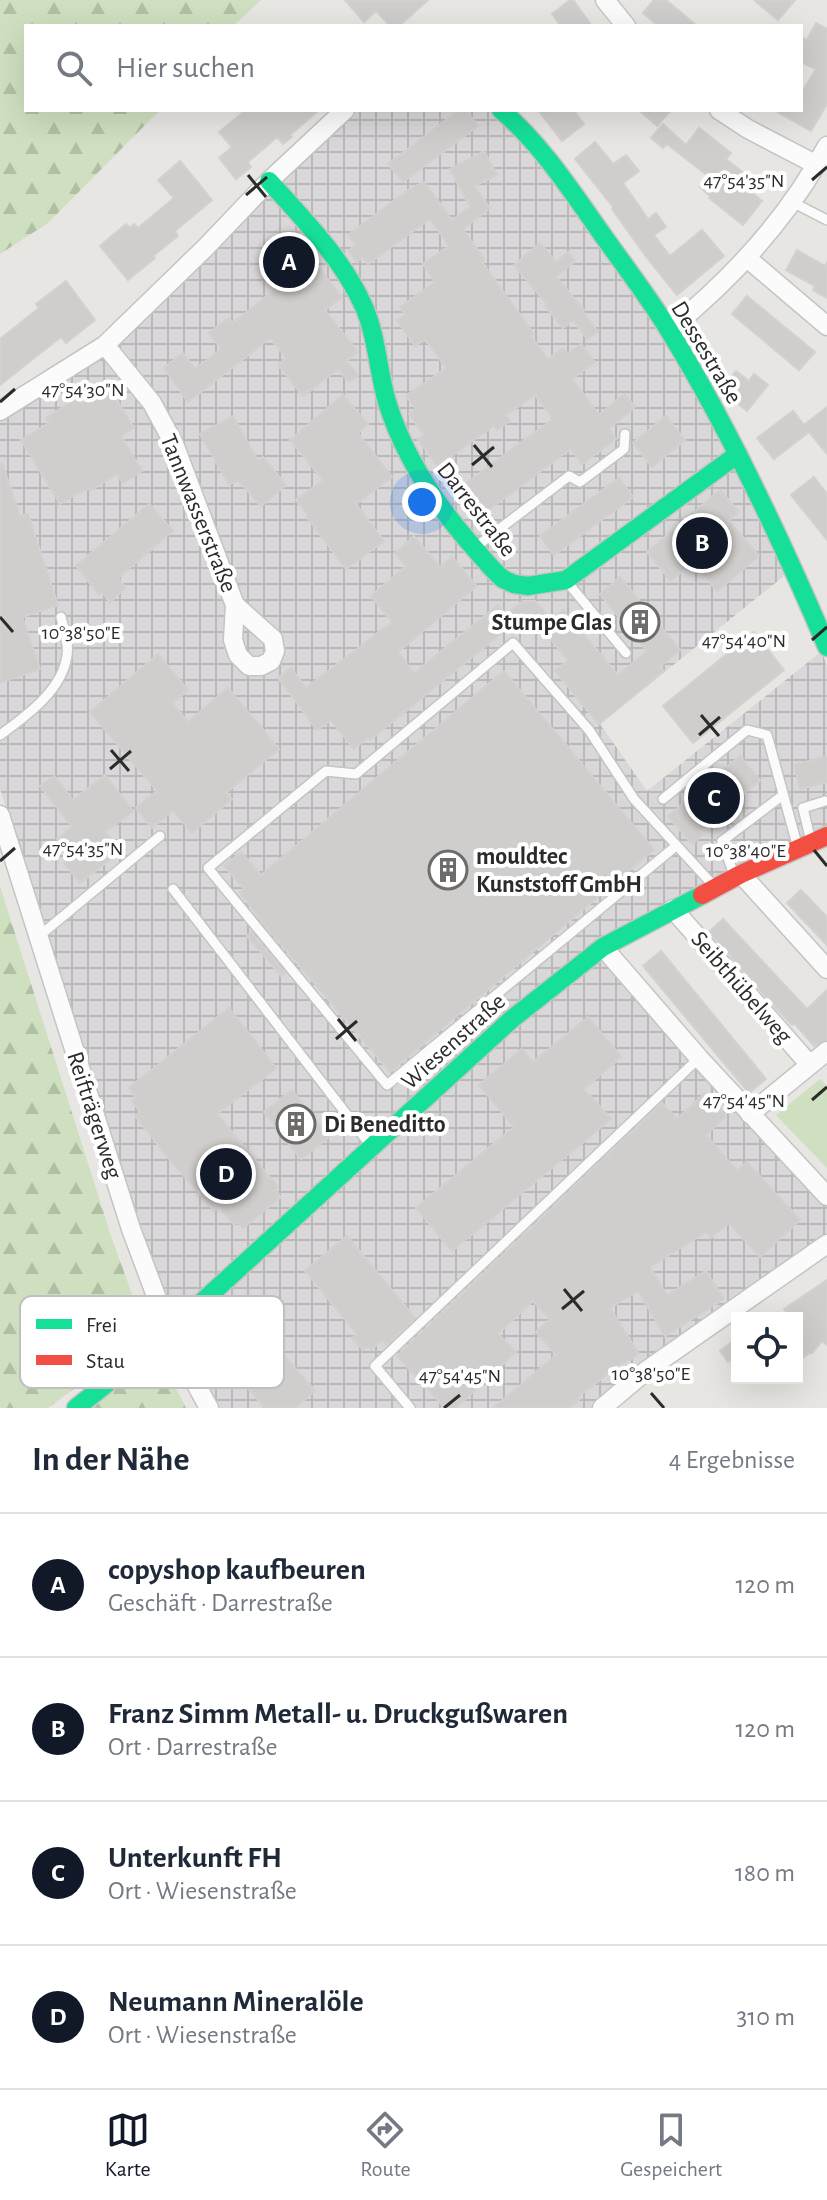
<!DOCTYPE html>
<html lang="de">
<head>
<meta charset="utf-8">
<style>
	:root { --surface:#fff; --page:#f6f6f7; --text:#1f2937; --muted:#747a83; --line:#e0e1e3; --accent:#111827 }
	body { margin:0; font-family:"Alegreya Sans",sans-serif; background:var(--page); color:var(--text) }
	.controls { position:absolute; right:24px; bottom:24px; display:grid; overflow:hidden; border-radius:0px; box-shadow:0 8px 32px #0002 }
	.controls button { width:72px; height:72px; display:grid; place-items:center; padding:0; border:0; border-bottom:2px solid var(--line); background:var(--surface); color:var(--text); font:40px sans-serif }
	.you { position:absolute; left:422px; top:502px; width:28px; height:28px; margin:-20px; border:6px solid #fff; border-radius:50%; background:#1a73e8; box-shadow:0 0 0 12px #1a73e833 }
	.badge { display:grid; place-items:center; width:52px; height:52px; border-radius:50%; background:var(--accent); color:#fff; font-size:26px; font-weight:700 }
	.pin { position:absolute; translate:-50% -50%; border:4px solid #fff; box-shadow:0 2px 8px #0006 }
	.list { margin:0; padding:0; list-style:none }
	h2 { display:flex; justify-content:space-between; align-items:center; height:104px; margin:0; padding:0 32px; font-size:34px }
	h2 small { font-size:26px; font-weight:400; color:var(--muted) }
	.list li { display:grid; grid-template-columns:52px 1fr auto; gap:24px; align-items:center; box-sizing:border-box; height:144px; padding:0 32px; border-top:2px solid var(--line) }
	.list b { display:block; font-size:30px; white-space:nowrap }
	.list p { margin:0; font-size:26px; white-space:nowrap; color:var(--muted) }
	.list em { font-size:26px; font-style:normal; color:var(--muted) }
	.icon { flex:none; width:44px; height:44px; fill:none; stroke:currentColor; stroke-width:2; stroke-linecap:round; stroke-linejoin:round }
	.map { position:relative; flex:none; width:827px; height:1408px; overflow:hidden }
	.search { position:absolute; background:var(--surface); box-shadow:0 8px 32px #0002; left:24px; right:24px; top:24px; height:88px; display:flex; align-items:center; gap:20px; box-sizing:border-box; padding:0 28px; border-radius:0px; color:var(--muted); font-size:30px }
	.sheet { height:680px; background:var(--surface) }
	nav { display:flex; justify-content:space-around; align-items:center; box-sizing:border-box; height:112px; border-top:2px solid var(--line); background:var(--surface); font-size:22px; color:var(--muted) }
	nav a { display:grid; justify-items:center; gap:4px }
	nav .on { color:var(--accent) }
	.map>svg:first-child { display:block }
	.industrial { fill:url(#industrial-grid) }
	.forest { fill:url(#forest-firs) }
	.park { fill:#cee0c0 }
	.building { fill:#d0cecc; stroke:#d3d1cf; stroke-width:2 }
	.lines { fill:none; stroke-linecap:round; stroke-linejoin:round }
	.lane-casing { stroke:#c5c4c5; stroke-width:12 }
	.street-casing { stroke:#c5c4c5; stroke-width:21 }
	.fast-casing { stroke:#c5c4c5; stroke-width:21 }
	.jam-casing { stroke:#c5c4c5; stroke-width:21 }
	.lane { stroke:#fcfbfb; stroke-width:9 }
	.street { stroke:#fcfbfb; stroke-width:18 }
	.fast { stroke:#16e098; stroke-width:18 }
	.jam { stroke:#f24e42; stroke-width:18 }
	.ticks { fill:none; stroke:#2b2b2b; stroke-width:3 }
	.labels { text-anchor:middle; stroke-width:8; stroke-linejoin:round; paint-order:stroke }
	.street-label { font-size:24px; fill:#2b2b2b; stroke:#fff }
	.poi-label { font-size:24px; font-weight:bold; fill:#2b2b2b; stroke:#fff; text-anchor:start }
	.key { fill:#fff; stroke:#bfbfbf; stroke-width:2 }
	.key-label { font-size:22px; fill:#2b2b2b }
	.ticks-label { font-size:20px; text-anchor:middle; fill:#2b2b2b; stroke:#fff; stroke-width:8; stroke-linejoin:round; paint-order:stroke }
</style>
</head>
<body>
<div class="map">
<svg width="827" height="1408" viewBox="0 0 827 1408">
	<defs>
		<pattern id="industrial-grid" width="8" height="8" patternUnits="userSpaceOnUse" patternTransform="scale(2)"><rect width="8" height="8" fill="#d9d7d9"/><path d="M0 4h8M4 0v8" fill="none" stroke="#bab9ba"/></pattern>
		<pattern id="forest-firs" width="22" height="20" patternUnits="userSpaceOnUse" patternTransform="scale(2)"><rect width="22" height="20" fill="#cee0c0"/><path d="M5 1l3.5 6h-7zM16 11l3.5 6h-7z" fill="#b1c0a5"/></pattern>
	</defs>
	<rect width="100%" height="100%" fill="#e8e6e3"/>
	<!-- industrial -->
	<path class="industrial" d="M352,110H494L518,129L665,333L789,572L600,724L647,791L822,651L827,667V830L593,948L827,1202V1243L597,1408H217L175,1331L84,1063L0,789V419L85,366Z"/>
	<!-- forest -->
	<path class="forest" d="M0,0H261L233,26H26V110H160L48,223L0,254Z
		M0,886L112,1239L147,1335L48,1408H0Z
		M158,1354L186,1408H88Z"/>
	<!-- park -->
	<path class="park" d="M820,1079L827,1086V1168L776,1115Z"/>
	<!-- building -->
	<path class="building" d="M345,0H428L399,26H390L376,11L364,22Z
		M570,0H573L592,26H561L552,14Z
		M654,0H666L697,26H658L643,13Z
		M754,0H795L778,20Z
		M816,23L827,29V104L811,131L774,110H801V94L816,69L801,62V37L807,40Z
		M246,110H319L290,135L292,137L283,144L277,137L248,162L251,167L236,179L219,158L232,147L219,132Z
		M459,110H466L478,126L403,182L388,164Z
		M538,110H573L584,124L562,141Z
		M639,110H671L657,126Z
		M663,124L686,145L699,128L731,153L726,159L756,183L750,191L762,201L743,225L709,198L710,196L700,187L708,176L667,144L663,148L651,138Z
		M595,142L613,164L626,155L639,171L623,183L648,219L656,213L666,227L654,235L670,256L702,230L724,256L677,295L647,258L612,209L613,207L575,159Z
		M484,151L497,175L474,186L490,208L463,229L485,260L482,262L534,334L531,336L548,359L563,348L567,354L581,344L595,362L572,379L599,415L624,394L635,407L609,429L616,439L582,464L571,449L487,511L466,483L553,419L535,395L506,415L510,421L497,430L494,426L437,466L418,439L424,435L409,414L416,409L406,396L446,368L425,339L415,346L397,320L405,315L400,307L435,282L423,264L449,246L430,219L368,264L363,258L356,262L348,251L356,245L348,235L408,190L424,182L452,220L470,207L450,169Z
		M180,161L212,200L175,231L178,236L153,256L155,258L128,280L100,246L126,224L130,228L134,224L138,228L174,198L158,180Z
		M299,243L342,297L325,310L358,352L347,361L358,375L349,382L338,369L303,396L278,365L286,358L270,338L188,402L164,368L183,353L195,369L221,349L209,333L229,318L233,323L276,289L262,272Z
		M540,243L556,262L568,252L575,261L556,277L584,310L583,311L598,332L587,339L573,320L563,328L545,306L547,304L514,265Z
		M797,250L825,266L827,262V298L813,290L815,286L786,270Z
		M66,281L95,320L66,343L61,337L0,385V339L39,308L36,304Z
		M747,296L815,352L799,370L732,314Z
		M736,371L749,381L754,374L768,385L747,411L732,399L737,394L725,384Z
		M109,387L134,428L121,436L142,471L123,483L117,474L90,491L88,488L60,504L21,440L49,423L46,418L79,397L82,403Z
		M343,395L368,424L358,433L392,477L356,504L384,541L346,569L306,516L308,515L296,500L323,480L290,440Z
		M827,407V454L809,432L774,459L757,438L793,411L804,425Z
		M233,416L258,461L263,457L286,485L261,506L238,480L229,485L200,434Z
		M666,416L685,440L652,467L633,443Z
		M2,463L20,516L28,514L58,605L22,617L40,669L0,683V464Z
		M814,477L827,494V540L791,495Z
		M619,478L633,497L554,555L540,536Z
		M720,490L739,512L729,521L759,556L717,591L693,562L671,581L647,552Z
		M149,504L173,531L118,578L126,588L110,602L102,592L99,594L76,566Z
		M414,536L440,567L452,557L477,586L398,652L414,673L498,605L506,614L523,601H535L552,620L563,610L618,675L647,651L600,594L620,577L680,650L660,667L664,671L599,724L555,671L568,660L531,616L527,620L523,616L370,740L368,737L354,749L331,720L317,730L278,678L291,668L306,688L392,622L371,596L406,566L395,553Z
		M754,632L784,670L693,743L663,706Z
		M158,654L188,690L172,703L188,722L228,688L279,749L226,793L232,799L192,833L173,810L152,828L136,808L157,791L90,712Z
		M504,671L654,850L390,1072L263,923L240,893L244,889L224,866L241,852L261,875Z
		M740,756L760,780L699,831L702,835L692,844L668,816Z
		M827,756V782L800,789L794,765Z
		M105,775L133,811L105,832L121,851L80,883L64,863L71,857L57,839L72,827L40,786L54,776L73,800Z
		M801,890L827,917V945L787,903Z
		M723,919L807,1009L827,990V1039L814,1046L794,1023L792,1025L775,1007L709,932Z
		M251,932L285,973L281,976L247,936Z
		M661,951L766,1079L749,1093L643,966Z
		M229,1008L276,1068L217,1114L278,1187L275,1190L281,1197L243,1228L237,1222L234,1225L219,1207L214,1211L166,1155L135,1116L140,1112L132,1101L136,1098L129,1088Z
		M588,1017L621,1057L584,1089L611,1119L452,1251L416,1208L514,1127L479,1085L522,1049L533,1062Z
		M292,1090L329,1137L301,1159L264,1112Z
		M705,1093L726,1116L706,1135L737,1171L747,1162L800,1220L760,1257L729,1223L710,1238L706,1232L650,1267L667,1295L706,1271L724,1299L665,1336L638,1291L610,1308L639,1354L624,1363L623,1362L578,1397L580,1399L569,1408H493L556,1355L536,1332L550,1319L533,1301L498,1334L516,1352L456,1408H445L397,1356L662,1103L677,1119Z
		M347,1236L415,1318L387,1345L382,1340L371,1350L368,1346L363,1350L352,1338L357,1334L305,1271Z
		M827,1280V1345L822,1341L812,1353L811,1352L797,1362V1318H790L784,1309Z
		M246,1311L315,1391L295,1408H265L209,1344Z
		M737,1338V1356L728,1362L720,1351Z"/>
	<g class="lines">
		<!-- lane casing -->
		<g class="lane-casing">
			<path id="lane" d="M792,202L827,220
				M477,546L569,476L580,482L624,449L625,434
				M568,583L626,653
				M0,735C26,716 63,690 67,655C69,643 64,629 61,617
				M663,799L747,730L767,735L798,848
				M811,842L803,808L825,801
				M676,846L387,1085L208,868L326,771L356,774L513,643L589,730L634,799L713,885
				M734,875L722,841L783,795
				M173,889L371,1146
				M38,937L160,836
				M410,1408L375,1366L699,1058"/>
		</g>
		<!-- street casing -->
		<g class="street-casing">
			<path id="street" d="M605,0L626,26
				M719,110L748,129L817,165
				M747,258L827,326
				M669,330C732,279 788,218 827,146
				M105,345L152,403L174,444L235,605L233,640L238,655L249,666H261L271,661L275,651L273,639L235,605
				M0,411L105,345L205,248L269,181L345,110
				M0,815L131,1229L174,1344L209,1408
				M741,874L827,969
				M673,909L810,1065
				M603,947L699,1058L827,1196
				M750,1114L827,1051
				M602,1408L647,1370L827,1244"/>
		</g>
		<!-- fast casing -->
		<g class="fast-casing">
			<path id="fast" d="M501,110C543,146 572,192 604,237C626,268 650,299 670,332C731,432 781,539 827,647
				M269,181C304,220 343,259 364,307C377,337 378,371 387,402C404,457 436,505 474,548C483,558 492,570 503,579L514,584L528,586L566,580L738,454
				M76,1408L156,1344L512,1019L603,947L702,895"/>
		</g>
		<!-- jam casing -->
		<g class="jam-casing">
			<path id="jam" d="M702,895L741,874L827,836"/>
		</g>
		<!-- lane -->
		<use href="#lane" class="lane"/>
		<!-- street -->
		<use href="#street" class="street"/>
		<!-- fast -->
		<use href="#fast" class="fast"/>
		<!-- jam -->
		<use href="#jam" class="jam"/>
	</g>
	<!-- ticks -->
	<path class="ticks" d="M248,175L266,197M812,180L827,167M246,195L267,177M0,402L15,389M474,445L492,467M472,465L494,447M0,617L13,632M812,640L827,627M701,715L719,736M699,735L720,717M111,750L129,771M110,769L131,751M814,850L827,866M0,861L15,848M338,1019L356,1041M336,1039L357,1021M812,1100L827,1087M564,1289L582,1311M562,1309L584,1291M651,1393L664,1408M444,1408L460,1395"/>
	<!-- icons -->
	<defs>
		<g id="building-ring" transform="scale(2)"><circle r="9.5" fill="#fff" stroke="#6d6c6b" stroke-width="1.5"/><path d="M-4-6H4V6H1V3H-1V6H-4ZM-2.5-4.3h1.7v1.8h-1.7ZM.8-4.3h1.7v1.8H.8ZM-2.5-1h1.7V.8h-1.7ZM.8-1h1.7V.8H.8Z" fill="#6d6c6b"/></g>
	</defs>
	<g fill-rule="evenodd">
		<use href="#building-ring" x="640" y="622"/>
		<use href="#building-ring" x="448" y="870"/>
		<use href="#building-ring" x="296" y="1124"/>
	</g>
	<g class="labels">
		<!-- street labels -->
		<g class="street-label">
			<text transform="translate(707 352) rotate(59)" y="8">Dessestraße</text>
			<text transform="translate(477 509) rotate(52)" y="8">Darrestraße</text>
			<text transform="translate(199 513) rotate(68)" y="8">Tannwasserstraße</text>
			<text transform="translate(742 987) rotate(49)" y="8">Seibthübelweg</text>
			<text transform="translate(453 1041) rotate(-42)" y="8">Wiesenstraße</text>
			<text transform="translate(95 1115) rotate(72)" y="8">Reifträgerweg</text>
		</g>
		<!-- poi labels -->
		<g class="poi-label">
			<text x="612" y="630" text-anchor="end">Stumpe Glas</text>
			<text x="476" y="864">mouldtec<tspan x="476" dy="28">Kunststoff GmbH</tspan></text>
			<text x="324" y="1132">Di Beneditto</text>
		</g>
	</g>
	<!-- legend -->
	<rect x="20" y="1296" width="264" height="92" rx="12" class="key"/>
	<rect x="36" y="1319" width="36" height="10" fill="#16e098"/>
	<rect x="36" y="1355" width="36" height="10" fill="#f24e42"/>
	<g class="key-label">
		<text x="86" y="1332">Frei</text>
		<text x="86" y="1368">Stau</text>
	</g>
	<g class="ticks-label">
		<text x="744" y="187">47°54'35"N</text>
		<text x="83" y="396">47°54'30"N</text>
		<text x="81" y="639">10°38'50"E</text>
		<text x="744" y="647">47°54'40"N</text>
		<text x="83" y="855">47°54'35"N</text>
		<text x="746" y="857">10°38'40"E</text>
		<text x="744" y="1107">47°54'45"N</text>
		<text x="651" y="1380">10°38'50"E</text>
		<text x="460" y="1382">47°54'45"N</text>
	</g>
</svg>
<div class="controls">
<button><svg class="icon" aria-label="locate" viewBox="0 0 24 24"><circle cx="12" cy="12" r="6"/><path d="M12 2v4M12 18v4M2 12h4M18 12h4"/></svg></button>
</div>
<div class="you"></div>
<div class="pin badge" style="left:289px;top:262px">A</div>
<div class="pin badge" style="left:702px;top:543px">B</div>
<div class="pin badge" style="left:714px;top:798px">C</div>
<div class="pin badge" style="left:226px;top:1174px">D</div>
<div class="search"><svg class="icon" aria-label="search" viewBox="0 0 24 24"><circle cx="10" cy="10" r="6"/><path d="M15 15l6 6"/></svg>Hier suchen</div>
</div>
<section class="sheet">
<h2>In der Nähe<small>4 Ergebnisse</small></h2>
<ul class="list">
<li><span class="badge">A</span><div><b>copyshop kaufbeuren</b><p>Geschäft · Darrestraße</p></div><em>120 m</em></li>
<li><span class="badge">B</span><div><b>Franz Simm Metall- u. Druckgußwaren</b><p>Ort · Darrestraße</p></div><em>120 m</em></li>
<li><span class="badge">C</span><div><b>Unterkunft FH</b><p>Ort · Wiesenstraße</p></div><em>180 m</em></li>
<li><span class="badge">D</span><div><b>Neumann Mineralöle</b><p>Ort · Wiesenstraße</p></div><em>310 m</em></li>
</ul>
</section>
<nav>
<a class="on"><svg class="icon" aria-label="map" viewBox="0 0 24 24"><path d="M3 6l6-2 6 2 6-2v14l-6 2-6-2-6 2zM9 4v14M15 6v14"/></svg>Karte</a>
<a><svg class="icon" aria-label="directions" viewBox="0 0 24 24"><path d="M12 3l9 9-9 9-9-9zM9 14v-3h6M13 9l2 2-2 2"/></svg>Route</a>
<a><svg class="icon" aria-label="saved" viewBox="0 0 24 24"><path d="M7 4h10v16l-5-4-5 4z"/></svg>Gespeichert</a>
</nav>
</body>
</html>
